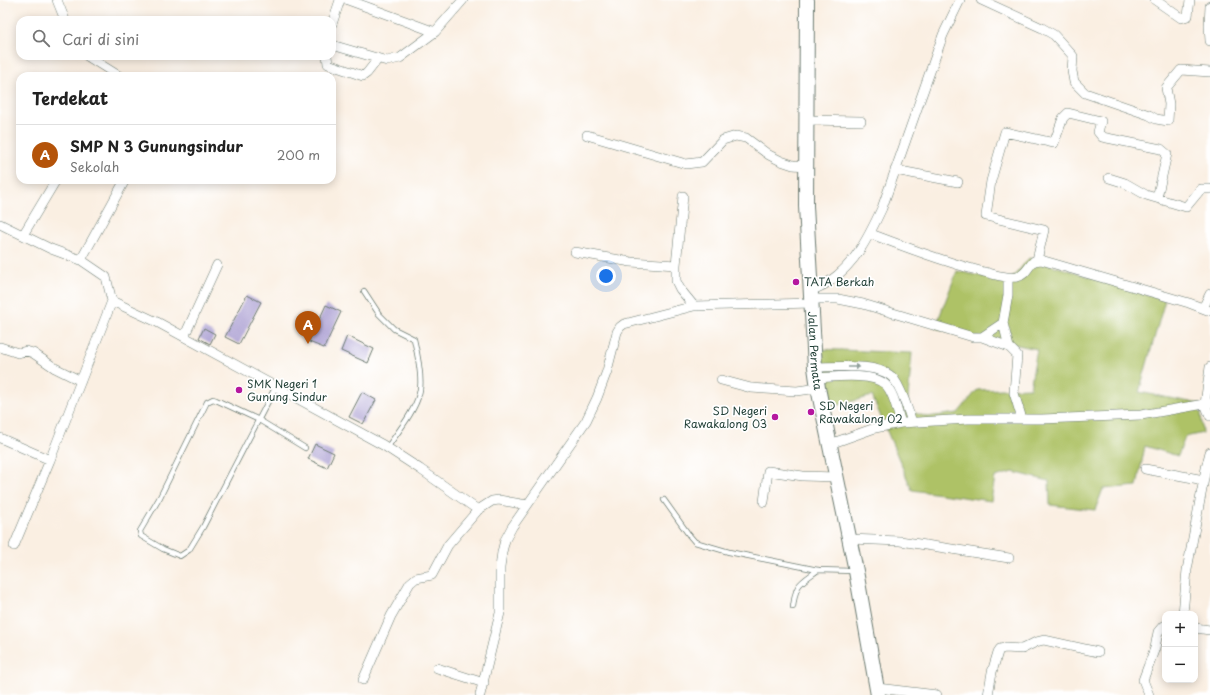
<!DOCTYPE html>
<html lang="id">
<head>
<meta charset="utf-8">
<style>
	:root { --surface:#fff; --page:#f2f2f2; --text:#222; --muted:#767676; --line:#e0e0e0; --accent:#b45309 }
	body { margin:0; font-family:"Playpen Sans",sans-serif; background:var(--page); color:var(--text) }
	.controls { position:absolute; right:12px; bottom:12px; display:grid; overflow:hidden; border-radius:8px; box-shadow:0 2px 10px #0003 }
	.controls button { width:36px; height:36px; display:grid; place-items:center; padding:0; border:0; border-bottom:1px solid var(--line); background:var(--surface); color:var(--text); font:20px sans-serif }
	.you { position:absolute; left:606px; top:276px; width:14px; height:14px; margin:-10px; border:3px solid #fff; border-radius:50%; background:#1a73e8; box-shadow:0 0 0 6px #1a73e833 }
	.badge { display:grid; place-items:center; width:26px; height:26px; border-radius:50%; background:var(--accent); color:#fff; font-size:13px; font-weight:700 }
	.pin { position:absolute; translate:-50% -33px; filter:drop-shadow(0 1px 2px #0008) }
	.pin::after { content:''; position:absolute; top:21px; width:14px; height:12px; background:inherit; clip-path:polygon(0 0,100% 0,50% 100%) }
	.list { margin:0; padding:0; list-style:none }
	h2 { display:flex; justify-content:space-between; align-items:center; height:52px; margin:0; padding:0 16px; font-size:17px }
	h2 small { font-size:13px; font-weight:400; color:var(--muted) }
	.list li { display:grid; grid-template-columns:26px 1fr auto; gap:12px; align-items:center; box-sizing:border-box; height:60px; padding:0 16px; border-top:1px solid var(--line) }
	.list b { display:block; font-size:15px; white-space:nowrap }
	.list p { margin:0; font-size:13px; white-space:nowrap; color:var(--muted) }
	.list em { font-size:13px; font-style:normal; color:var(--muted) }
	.icon { flex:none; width:22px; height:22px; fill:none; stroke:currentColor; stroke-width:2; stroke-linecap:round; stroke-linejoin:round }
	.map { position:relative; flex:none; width:1210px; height:695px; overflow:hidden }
	.search { position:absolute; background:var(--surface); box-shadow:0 2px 10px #0003; left:16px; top:16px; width:320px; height:44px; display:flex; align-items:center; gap:10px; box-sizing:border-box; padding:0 14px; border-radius:12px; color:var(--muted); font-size:15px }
	.panel { position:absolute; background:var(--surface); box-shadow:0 2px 10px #0003; left:16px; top:72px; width:320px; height:112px; border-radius:12px }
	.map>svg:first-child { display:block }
	.green { fill:#aec266; stroke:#66804d }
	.building { fill:#aea3d4 }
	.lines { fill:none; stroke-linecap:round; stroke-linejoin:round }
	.service-casing { stroke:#6c7b71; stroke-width:6 }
	.minor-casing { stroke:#6c7b71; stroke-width:10 }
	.primary-casing { stroke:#6c7b71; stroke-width:16 }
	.service { stroke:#fff; stroke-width:4.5 }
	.minor { stroke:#fff; stroke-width:9 }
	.primary { stroke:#fff; stroke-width:14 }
	.oneway { fill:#8f9e9a }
	.poi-dot { fill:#b5179e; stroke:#fff; stroke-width:1.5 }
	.labels { text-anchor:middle; stroke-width:3.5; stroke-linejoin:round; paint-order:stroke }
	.poi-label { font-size:11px; fill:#1f3d34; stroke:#fff; text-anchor:start }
	.street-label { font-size:11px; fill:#1f3d34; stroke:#fff }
</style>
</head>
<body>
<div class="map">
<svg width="1210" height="695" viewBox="0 0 1210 695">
	<rect width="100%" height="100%" fill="#fff"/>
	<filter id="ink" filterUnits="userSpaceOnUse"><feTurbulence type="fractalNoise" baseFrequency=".025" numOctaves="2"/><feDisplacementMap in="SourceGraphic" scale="8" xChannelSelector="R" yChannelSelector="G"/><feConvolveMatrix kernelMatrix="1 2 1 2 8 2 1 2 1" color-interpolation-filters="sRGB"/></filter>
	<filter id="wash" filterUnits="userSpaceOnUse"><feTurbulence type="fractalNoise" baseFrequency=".012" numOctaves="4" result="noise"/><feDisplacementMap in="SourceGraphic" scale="16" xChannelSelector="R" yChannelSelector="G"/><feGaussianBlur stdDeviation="0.9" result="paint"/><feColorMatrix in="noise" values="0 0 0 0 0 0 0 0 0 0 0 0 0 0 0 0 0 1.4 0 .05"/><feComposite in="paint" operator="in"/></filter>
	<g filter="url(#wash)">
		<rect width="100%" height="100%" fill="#faefe2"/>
		<!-- green -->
		<path class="green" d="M1029,258L1165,300L1139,392L1200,404L1203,433L1185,437L1178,456L1145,446L1137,486L1103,489L1095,510L1050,505L1049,481L1013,472L995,477L991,501L912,490L872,396L824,409L817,349L912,353L907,410L927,417L958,413L977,390L1030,388L1037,349L935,328L957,271L1009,282Z"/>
		<g id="blocks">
			<!-- building -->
			<path class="building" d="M247,295L261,302L239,344L225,337Z
				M326,305L341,312L324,348L309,342Z
				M204,328L215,334L210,344L199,338Z
				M347,336L374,349L368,363L341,351Z
				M362,392L376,400L363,424L349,417Z
				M315,444L334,453L327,468L308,459Z"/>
		</g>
	</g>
	<g filter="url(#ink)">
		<use href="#blocks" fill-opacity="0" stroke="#6c7b71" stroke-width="1"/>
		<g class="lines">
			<!-- service casing -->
			<g class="service-casing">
				<path id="service" d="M364,291L379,314L394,329L414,339C417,352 423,382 419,394C415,411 397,433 387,448
					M276,386L203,527L189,550L180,556L163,549L141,536L140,531L143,526L160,497L207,402L213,399L216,400L259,420L305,448
					M664,500L689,535L695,542L729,552L818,570L854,571
					M793,607C796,583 799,584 818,570"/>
			</g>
			<!-- minor casing -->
			<g class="minor-casing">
				<path id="minor" d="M57,0L65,20
					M348,0L435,32
					M981,0L1042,28L1054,35L1073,56L1072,71L1074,82L1085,93L1149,115L1156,119L1168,121L1169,104L1166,88L1181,70L1210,72
					M1155,0L1181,18L1188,16L1190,0
					M1210,6L1209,26L1210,41
					M332,24L340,0
					M332,45L387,61L400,58L435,32L463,0
					M87,56L119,76
					M327,56L328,64L363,76L367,73L378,59
					M806,120L861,121
					M587,135L686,164L702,162L723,140L736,136L746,138L769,155L781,161L793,165L806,166
					M895,170L958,182
					M1109,178L1125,183L1146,195L1186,207L1201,189H1210
					M683,196L676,265V281L680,289L694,306
					M0,224L51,249L81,260L106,277L112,301L50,460L14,546
					M871,234C908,248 945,262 984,272C994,274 1006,279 1017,277C1026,275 1028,267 1034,261L1041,260L1189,303L1210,311
					M23,235L56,180
					M575,252L631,262L676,265
					M81,260L125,180
					M1037,260L1044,230L986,216L991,181L1005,132L1054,143L1063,118L1068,113L1101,121L1098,132L1102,137L1161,149L1167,154L1157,198
					M811,291C817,288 824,285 830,281C856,263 869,236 882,208L943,35L960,0
					M811,299H838L863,304L973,337H982L1003,323L1008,295V278
					M112,301L157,322L383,445L420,469L478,510L492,501L499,500L527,505
					M1203,308L1210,294
					M1003,323L1009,347
					M184,337L217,265
					M982,337L1009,347L1017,355L1014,393L1022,419
					M0,347L18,353L26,351L33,353L55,368L81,381
					M815,367C835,367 880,362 894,379C903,391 907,408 912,422
					M1210,367L1205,404L1210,416
					M816,378C834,377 873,372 886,385C895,395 897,412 901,423
					M721,380L751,388L797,391L818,388
					M0,438L50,460
					M830,444L875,428L901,423L968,419H1042L1141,415L1210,403
					M1145,469L1204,480
					M764,502L768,471L803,476L836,477
					M849,539L900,541L1009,558
					M1183,614L1187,570L1206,468L1210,452
					M1195,628L1210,630
					M437,668L484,683
					M363,680L391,616L410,583L416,578L432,575L448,545L478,510
					M877,688L937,695
					M480,695L500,613V568L502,552L505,540L512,527L586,421L597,398L607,371L617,332L620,327L624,324L694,306L811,303
					M988,695L992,672L998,652L1000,649L1005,648L1022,649L1036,642L1044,640L1098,652
					M1149,695L1143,680L1155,648L1158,632L1163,626L1165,625"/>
			</g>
			<!-- primary casing -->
			<g class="primary-casing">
				<g id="primary">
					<path id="s1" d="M807,0L806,206L815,367L818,388L856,571L878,695"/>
				</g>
			</g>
			<!-- service -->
			<use href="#service" class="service"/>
			<!-- minor -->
			<use href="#minor" class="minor"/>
			<!-- primary -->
			<use href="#primary" class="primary"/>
		</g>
		<!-- one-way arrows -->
		<defs><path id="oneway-solid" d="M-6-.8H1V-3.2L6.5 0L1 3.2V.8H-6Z"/></defs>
		<use class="oneway" href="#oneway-solid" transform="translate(854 367)"/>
	</g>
	<!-- markers -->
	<g class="poi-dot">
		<circle cx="796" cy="282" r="4"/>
		<circle cx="239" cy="390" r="4"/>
		<circle cx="811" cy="412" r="4"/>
		<circle cx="775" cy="417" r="4"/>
	</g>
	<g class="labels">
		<!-- poi labels -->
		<g class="poi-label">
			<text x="804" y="286">TATA Berkah</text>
			<text x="247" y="388">SMK Negeri 1<tspan x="247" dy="13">Gunung Sindur</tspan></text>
			<text x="819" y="410">SD Negeri<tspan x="819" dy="13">Rawakalong 02</tspan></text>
			<text x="767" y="415" text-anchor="end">SD Negeri<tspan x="767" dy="13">Rawakalong 03</tspan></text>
		</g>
		<!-- street labels -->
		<g class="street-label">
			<text dy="4" stroke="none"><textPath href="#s1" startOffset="351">Jalan Permata</textPath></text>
		</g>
	</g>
</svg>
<div class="controls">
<button>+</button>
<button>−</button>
</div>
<div class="you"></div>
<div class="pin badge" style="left:308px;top:344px">A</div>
<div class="search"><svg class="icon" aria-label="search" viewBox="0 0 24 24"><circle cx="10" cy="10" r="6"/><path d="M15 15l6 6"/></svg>Cari di sini</div>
<section class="panel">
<h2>Terdekat<small></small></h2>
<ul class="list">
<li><span class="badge">A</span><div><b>SMP N 3 Gunungsindur</b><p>Sekolah</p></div><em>200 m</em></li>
</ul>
</section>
</div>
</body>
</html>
